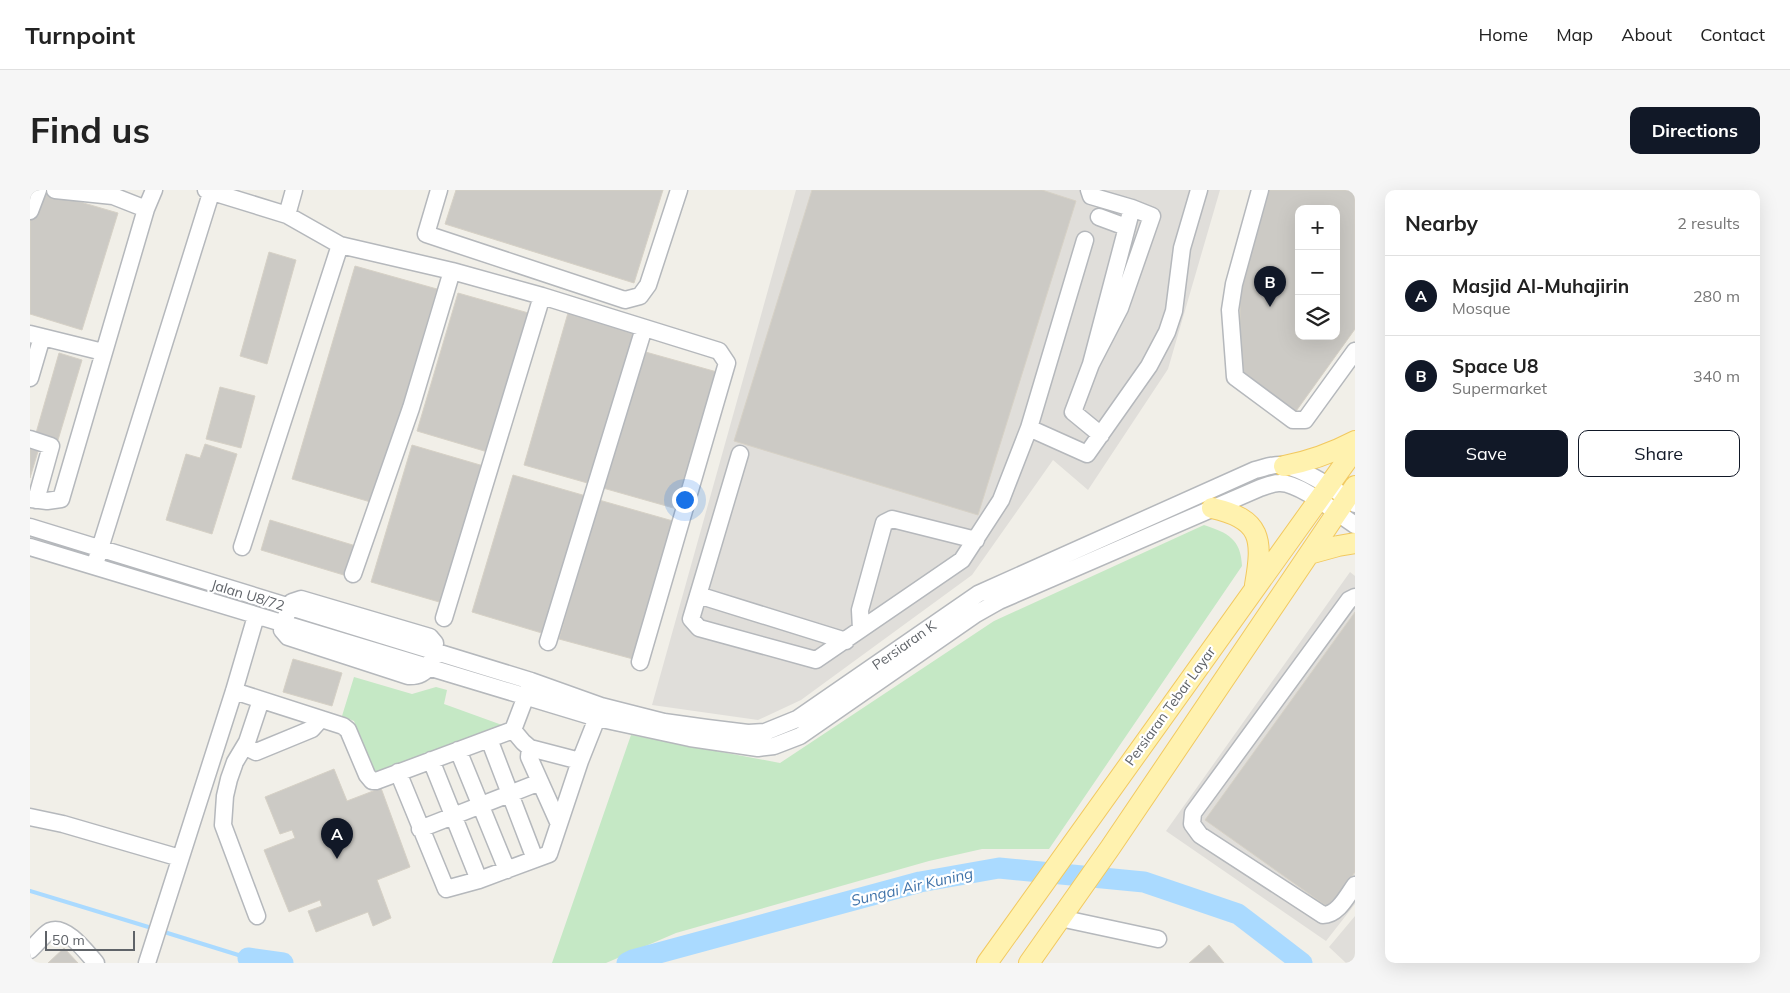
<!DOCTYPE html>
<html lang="en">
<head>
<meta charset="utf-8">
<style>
	:root { --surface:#fff; --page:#f6f6f6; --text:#222; --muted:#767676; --line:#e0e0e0; --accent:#111827 }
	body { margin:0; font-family:Mulish,sans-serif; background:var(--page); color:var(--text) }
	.controls { position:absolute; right:15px; top:15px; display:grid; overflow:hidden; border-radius:10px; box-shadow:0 5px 20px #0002 }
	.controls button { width:45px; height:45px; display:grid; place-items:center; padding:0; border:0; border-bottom:1px solid var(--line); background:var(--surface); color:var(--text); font:25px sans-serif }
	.scale { position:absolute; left:15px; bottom:12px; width:90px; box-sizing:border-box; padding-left:5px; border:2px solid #5f6368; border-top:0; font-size:14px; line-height:18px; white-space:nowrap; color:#5f6368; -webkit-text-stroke:4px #fff; paint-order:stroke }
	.you { position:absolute; left:654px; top:309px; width:18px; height:18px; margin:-12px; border:4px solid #fff; border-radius:50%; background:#1a73e8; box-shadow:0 0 0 8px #1a73e833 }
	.badge { display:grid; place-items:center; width:32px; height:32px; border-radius:50%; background:var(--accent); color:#fff; font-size:16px; font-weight:700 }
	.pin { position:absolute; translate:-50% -41px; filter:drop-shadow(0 1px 2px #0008) }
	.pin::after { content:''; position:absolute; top:26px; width:18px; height:15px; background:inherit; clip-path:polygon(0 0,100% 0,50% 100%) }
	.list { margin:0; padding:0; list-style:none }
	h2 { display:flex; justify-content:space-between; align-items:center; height:65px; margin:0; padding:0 20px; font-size:21px }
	h2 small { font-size:16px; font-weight:400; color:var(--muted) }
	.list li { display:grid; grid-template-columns:32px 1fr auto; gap:15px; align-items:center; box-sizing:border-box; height:80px; padding:0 20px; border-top:1px solid var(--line) }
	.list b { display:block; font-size:19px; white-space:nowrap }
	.list p { margin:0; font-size:16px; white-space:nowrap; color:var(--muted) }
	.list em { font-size:16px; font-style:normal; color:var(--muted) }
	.actions { display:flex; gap:10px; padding:15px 20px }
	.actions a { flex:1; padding:11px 0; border:1px solid var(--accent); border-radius:10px; text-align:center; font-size:18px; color:var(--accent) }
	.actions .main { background:var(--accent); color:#fff }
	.icon { flex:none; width:28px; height:28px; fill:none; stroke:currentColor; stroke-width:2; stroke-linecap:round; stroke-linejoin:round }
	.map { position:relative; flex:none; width:1325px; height:773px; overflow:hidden; border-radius:10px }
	header { display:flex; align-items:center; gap:30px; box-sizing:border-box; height:70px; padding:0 25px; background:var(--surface); border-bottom:1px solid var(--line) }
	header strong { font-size:24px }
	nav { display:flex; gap:28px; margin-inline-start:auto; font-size:18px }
	.intro { display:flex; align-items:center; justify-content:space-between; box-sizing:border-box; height:120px; padding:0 30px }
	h1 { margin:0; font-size:35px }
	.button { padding:12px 22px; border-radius:10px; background:var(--accent); color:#fff; font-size:18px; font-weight:700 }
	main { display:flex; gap:30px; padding:0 30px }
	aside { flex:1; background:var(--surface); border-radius:10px; box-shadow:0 5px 20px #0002 }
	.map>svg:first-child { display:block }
	.industrial { fill:#e0deda }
	.green { fill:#c5e8c5 }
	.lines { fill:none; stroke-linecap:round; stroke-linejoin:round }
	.stream { stroke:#aadaff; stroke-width:4 }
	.river { stroke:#aadaff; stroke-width:21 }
	.building { fill:#cccac5; stroke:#d6d1c6; fill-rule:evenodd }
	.minor-casing { stroke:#b5b8bc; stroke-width:19 }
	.major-casing { stroke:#f2c960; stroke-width:22 }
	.minor { stroke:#fff; stroke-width:16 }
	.major { stroke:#fff2af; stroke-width:20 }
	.labels { text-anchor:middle; stroke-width:4.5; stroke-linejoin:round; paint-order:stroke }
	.street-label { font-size:14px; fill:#5f6368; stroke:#fff }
	.water-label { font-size:15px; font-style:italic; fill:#4174aa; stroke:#fff }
</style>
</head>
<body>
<header>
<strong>Turnpoint</strong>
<nav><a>Home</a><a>Map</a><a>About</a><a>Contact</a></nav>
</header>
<div class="intro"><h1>Find us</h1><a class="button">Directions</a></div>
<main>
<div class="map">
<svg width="1325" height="773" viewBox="0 0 1325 773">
	<rect width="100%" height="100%" fill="#f1efe8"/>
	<!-- industrial -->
	<path class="industrial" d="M766,0H1190L1138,179L1058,300L1023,270L942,385L771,510L728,530L622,515Z
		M1320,382L1325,386V714L1296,751L1136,641Z
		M1325,726V773H1316L1299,757Z"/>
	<!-- green -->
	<path class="green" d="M1174,335C1198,343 1211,349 1212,376L1019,659H952L899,671L646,743L576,773H522L601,545L750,573L964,431Z
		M324,487L382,504L406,497L417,500L414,514L472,535L343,583L324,531L312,526Z"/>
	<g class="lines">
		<!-- stream -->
		<path class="stream" d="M0,701L125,739
			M131,741L218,768
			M212,773L218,768"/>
		<!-- river -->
		<path class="river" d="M218,768L253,773
			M597,773L603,770L890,692L969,678L1114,692L1208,724L1272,773"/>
	</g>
	<!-- building -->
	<path class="building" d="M9,0L88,23L52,140L0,124V30Z
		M426,0H633L604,93L415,34Z
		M782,0H1012L1046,11L948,325L704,251Z
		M1239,0H1325V139L1264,224L1210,183V95ZM1269,19H1306V146H1269Z
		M239,62L266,70L237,174L210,166Z
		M325,76L407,99L344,313L262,289Z
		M428,103L502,124L461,263L387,241Z
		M538,123L606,143L561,294L494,275Z
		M612,161L687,182L647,319L573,298Z
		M29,163L52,170L28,250L6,243Z
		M190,197L225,206L211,258L176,249Z
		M175,254L207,264L182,344L136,330L156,264L170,268Z
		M0,255L9,258L0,288Z
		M382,255L457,277L416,414L341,392Z
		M483,285L556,306L515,444L442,422Z
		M569,310L643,331L603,469L529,449Z
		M240,330L326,356L317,386L231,360Z
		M1325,422V682L1299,718L1175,630Z
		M263,469L312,483L302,516L253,502Z
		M304,579L317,611L351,598L380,677L347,690L361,728L343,736L338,722L286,742L278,721L292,716L290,710L259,722L234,660L265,648L262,640L250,644L235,607Z
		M1179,755L1194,773H1159Z
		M34,758L48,773H18Z"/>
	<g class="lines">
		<!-- minor casing -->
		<g class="minor-casing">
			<path id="minor" d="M25,0L83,6L116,19
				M176,0L257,25L264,0
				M409,0L396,44L595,110L610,106L618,95L649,0
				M1059,0L1061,6L1102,18L1122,26L1090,118L1061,174L1102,18
				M1230,0L1204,94L1200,120L1205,187L1263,230H1275L1325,161
				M0,21L8,0
				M257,25L310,55
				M1069,27L1096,37
				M1055,50L999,238L1057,264L1119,176L1137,142L1144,121L1152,58L1169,0
				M0,144L73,162
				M1061,174L1043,222L1071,245
				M0,188L12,147
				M0,249L21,256L6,310
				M710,264L661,429L669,438L786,470L932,370L971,310L999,238
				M0,309L17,311L31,309L116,19L124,0
				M0,337L501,491L571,516L634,532L677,538L718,543L735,542L767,529L948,404L1225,280C1234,278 1243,274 1252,275C1273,278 1308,301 1325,314
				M0,357L567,528L660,548L728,558L744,556L770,546L946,424L969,411L1230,298C1236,296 1243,293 1249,293C1269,292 1308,324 1325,335
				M212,357L310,55L422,81L512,106L689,161L697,173L610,472
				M67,368L182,0
				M323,384L381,218L422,81
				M668,405L816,451
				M1325,407L1319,410L1163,623L1162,634L1170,645L1293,725C1308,725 1317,706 1325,695
				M271,409L400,447L405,453C403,471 399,487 378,486L258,447L252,440L259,417L262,412Z
				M414,428L512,106
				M831,439L830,420L854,333L862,329L946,350
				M518,452L614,138
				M204,501L313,536L318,540L337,585L342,591H346L483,540L499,498
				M231,510L217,552L218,558L226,562L282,539L291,529
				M483,540L493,552L500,558L550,571
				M459,549L505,669
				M217,552L205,572L199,589L195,606L193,635L227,726
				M500,558L499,567L529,634
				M428,560L477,680
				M401,570L449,690
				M368,582L416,699L449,690L519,664L550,571L571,518
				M0,627L33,634L150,668
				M390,639L510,592
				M1030,728L1128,749
				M0,760C6,755 13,745 20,741C36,734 57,763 66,773
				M117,773L204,501L226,426"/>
		</g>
		<!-- major casing -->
		<g class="major-casing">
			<path id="major" d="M1254,276C1280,271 1302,263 1325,251
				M1182,318C1232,329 1233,349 1225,395
				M1279,364L1308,356L1325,353
				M957,773L1325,259
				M999,773L1080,658L1325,296"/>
		</g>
		<!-- minor -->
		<use href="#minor" class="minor"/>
		<!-- major -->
		<use href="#major" class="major"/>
	</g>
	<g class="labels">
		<!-- street labels -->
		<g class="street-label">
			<text transform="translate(218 405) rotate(17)" y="5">Jalan U8/72</text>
			<text transform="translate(874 455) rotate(-35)" y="5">Persiaran K</text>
			<text transform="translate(1140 516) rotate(-54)" y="5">Persiaran Tebar Layar</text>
		</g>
		<!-- water labels -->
		<g class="water-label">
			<text transform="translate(882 697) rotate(-13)" y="5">Sungai Air Kuning</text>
		</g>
	</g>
</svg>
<div class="controls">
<button>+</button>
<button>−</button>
<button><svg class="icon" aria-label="layers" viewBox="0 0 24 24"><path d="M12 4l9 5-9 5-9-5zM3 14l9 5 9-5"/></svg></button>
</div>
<div class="scale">50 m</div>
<div class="you"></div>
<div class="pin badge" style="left:307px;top:669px">A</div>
<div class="pin badge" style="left:1240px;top:117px">B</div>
</div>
<aside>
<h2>Nearby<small>2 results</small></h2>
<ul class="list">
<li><span class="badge">A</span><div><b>Masjid Al-Muhajirin</b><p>Mosque</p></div><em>280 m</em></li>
<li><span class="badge">B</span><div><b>Space U8</b><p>Supermarket</p></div><em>340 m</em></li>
</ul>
<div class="actions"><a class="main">Save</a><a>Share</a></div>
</aside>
</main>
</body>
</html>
